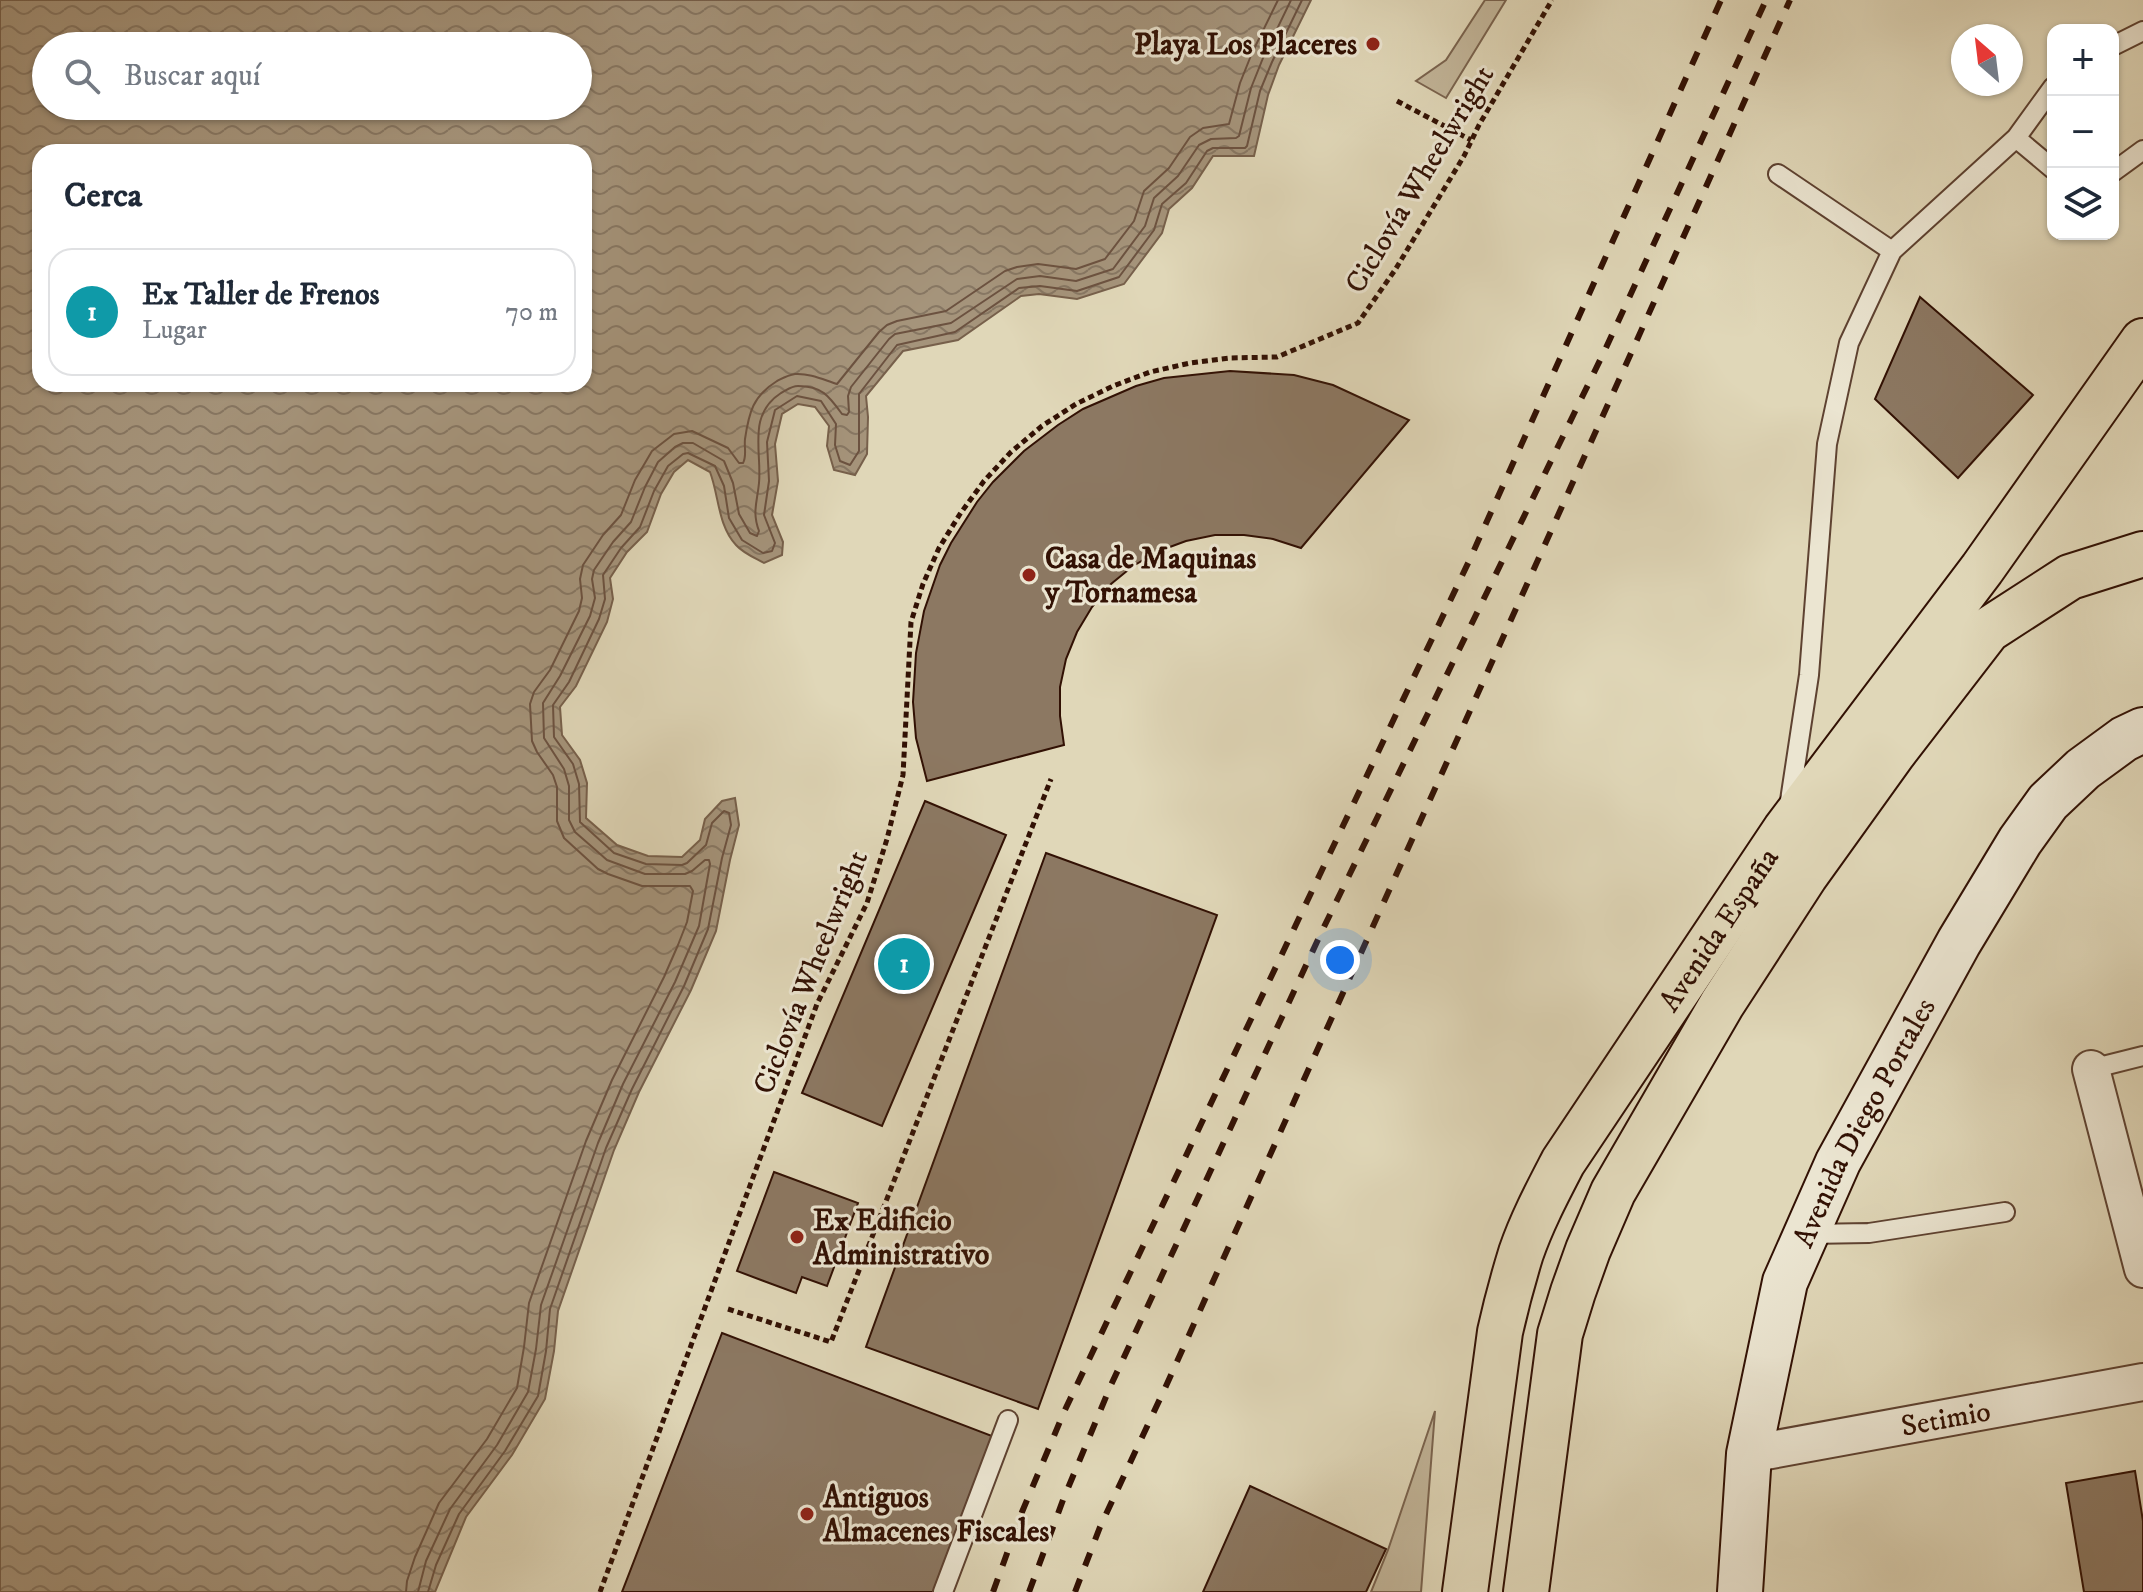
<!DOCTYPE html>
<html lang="es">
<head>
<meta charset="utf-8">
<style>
	:root { --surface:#fff; --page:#f2f2f3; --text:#1f2937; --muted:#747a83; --line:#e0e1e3; --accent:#8f2418 }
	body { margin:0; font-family:"IM FELL DW Pica",serif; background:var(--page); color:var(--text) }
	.controls { position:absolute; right:24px; top:24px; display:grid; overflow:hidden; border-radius:16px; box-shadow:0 2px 6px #0004 }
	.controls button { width:72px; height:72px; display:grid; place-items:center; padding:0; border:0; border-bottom:2px solid var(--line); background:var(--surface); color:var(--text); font:40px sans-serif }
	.compass { position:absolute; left:1951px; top:24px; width:72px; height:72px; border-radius:50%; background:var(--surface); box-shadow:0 2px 6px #0004; rotate:332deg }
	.you { position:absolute; left:1340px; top:960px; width:28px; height:28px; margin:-20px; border:6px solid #fff; border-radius:50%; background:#1a73e8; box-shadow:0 0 0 12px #1a73e833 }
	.badge { display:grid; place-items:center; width:52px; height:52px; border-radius:50%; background:var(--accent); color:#fff; font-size:26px; font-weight:700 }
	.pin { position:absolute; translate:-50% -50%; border:4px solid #fff; box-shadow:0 2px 8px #0006 }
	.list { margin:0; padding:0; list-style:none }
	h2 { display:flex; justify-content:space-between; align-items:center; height:104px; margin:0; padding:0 32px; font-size:34px }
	h2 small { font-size:26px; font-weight:400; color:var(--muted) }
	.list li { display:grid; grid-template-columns:52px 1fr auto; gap:24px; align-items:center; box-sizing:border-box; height:128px; margin:0 16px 16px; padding:0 16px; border:2px solid var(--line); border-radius:24px }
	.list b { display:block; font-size:30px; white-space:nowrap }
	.list p { margin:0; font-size:26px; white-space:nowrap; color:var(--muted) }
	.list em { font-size:26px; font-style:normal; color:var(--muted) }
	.icon { flex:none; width:44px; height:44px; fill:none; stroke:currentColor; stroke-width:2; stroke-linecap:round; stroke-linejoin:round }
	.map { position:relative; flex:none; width:2143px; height:1592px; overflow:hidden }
	.search { position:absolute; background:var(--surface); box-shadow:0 2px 6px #0004; left:32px; top:32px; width:560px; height:88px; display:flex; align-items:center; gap:20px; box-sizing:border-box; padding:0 28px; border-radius:44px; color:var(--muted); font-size:30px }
	.panel { position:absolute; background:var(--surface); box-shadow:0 2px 6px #0004; left:32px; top:144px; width:560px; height:248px; border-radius:24px }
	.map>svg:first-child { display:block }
	.green { fill:#c2b599; stroke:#7a634e; stroke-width:2 }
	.water { fill:url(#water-waves); stroke:#77604b; stroke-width:2; fill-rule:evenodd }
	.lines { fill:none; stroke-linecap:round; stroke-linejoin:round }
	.shore { stroke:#6c5240; stroke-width:2 }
	.building { fill:#8c7862; stroke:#321104; stroke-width:2 }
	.service-casing { stroke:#5e4231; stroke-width:22 }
	.minor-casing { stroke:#5e4231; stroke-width:40 }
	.secondary-casing { stroke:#321104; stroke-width:48 }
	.primary-casing { stroke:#321104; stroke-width:48 }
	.path { stroke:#321104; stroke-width:5; stroke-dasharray:6 4; stroke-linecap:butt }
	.service { stroke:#ebe5d1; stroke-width:18 }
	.minor { stroke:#ebe5d1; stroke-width:36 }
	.secondary { stroke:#ebe5d1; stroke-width:44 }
	.primary { stroke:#e0d7b8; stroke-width:44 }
	.rail { stroke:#321104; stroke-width:6; stroke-dasharray:14 14; stroke-linecap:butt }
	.poi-dot { fill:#8f2418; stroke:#ebe5d1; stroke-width:3 }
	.labels { text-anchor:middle; stroke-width:6; stroke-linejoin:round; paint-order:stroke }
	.poi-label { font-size:30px; font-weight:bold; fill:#321104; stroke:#ebe5d1; text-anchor:start }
	.street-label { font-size:30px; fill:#321104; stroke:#ebe5d1 }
</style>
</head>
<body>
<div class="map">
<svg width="2143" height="1592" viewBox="0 0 2143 1592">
	<defs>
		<pattern id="water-waves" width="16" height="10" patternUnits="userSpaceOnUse" patternTransform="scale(2)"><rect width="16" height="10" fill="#a5947b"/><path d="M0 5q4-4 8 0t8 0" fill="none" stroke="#877763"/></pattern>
	</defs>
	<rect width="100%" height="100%" fill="#e0d7b8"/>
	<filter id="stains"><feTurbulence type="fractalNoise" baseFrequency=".0025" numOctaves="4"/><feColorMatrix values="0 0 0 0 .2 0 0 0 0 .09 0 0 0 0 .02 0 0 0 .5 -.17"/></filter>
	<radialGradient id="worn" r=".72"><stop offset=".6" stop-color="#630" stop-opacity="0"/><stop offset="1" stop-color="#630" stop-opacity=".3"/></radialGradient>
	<!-- green -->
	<path class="green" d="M1485,0H1506L1446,98L1416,81L1446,60Z
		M1435,1411L1421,1592H1371L1388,1550Z"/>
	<!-- water -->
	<path class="water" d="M0,0H1311L1279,65L1268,95L1254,156H1213L1192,188L1169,209L1162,233L1124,284L1077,299L1039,294L1021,296L958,340L903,351L866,396L868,417L867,454L855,475L834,470L827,446L829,426L815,407L798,404L782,414L775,444L778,481L772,515L783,542L782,555L764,563C755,558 743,553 736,545C718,526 719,496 710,472L688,460L674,472L661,494L647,532L627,552L610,578L613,599L607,622L576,686L560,707L562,735L580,760L587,783L586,818L617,845L648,856L682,857L700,840L705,819L722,801L735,798L739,825L730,860L716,931L691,990L639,1092L614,1150L558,1311L554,1351L545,1399L512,1455L466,1517L435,1592H0ZM46,46H578V106H46ZM40,152H584V384H40Z"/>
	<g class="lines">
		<!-- shore -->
		<path class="shore" d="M406,1592L407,1581L415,1557L439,1503L487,1439L517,1388L524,1347L529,1303L586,1141L612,1080L664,977L678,945L687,922L693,891L690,886H642L608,874L598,869L564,838L557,821V787L553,775L537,752L532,741L530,704L534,692L550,670L579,611L582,598L580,579L583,565L603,535L621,515L635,480L652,451L674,434L692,431L728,448L739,463H743C747,456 744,448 745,439C749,412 753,396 777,381C783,378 788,375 795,374C810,373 824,380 837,384L879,332L887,325L897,321L946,311L1005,271L1017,267L1038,264L1076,269L1105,259L1134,221L1144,191L1169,168L1190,137L1203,128L1229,124L1240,83L1252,53L1278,0
			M418,1592L426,1561L450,1509L497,1445L528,1392L536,1349L541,1305L598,1143L623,1084L675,982L699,926L710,864L709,860H705L692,871L685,874H645L607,860L575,832L569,820V786L564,769L544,738L543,703L560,676L590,616L595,598L592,579L594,570L613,542L631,522L645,487L658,462L675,447L683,443H693L724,461L733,483L739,514L750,533L757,536L759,531C752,512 757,503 759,483C762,451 747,415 781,393C787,390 791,386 798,386C822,386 829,396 842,414L847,415L849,412L848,396L851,387L889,339L895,334L951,323L1017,279L1040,276L1076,281L1113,269L1145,226L1154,198L1178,176L1199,145L1211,139L1236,138L1239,136L1251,88L1263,58L1291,0
			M428,1592L436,1565L459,1514L505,1451L538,1396L546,1351L550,1309L606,1148L632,1089L684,986L708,929L722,858L731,825L729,813L724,811L712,823L706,845L687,863L682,865L646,864L614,853L580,822L579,784L573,764L554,737L553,705L569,682L599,619L605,599L603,575L621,548L640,527L654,491L668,466L683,454L688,453L715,466L724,486L729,518L742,540L763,553L772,551L775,543L764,515L769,481L767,442L775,410L797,396L821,401L836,424L835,445L840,461L850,465L859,451V394L897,345L955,332L1019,288L1040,286L1077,291L1119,277L1154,230L1162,204L1186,183L1207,151L1213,148H1245L1247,146L1260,91L1272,62L1302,0"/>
	</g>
	<!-- building -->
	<path class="building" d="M1920,297L2033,395L1958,478L1875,399Z
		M1230,371L1294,375L1333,385L1409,420L1301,548L1273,539L1244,535H1215L1186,541L1159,551L1133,566L1111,584L1092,607L1077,632L1066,659L1060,687V716L1064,745L927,781L916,738L913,702L916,653L924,611L940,565L951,543L977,502L993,482L1024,451L1058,425L1083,409L1136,386L1164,378Z
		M925,801L1006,835L882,1126L802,1093Z
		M1046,853L1217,915L1038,1409L866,1347Z
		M774,1172L858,1203L827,1286L802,1277L796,1293L737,1271Z
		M722,1333L992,1436L933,1592H622Z
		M2135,1471L2143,1521V1592H2084L2066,1483Z
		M1250,1486L1386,1549L1366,1592H1203Z"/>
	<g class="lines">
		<!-- service casing -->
		<g class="service-casing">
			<path id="service" d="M2113,46L2143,31
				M2016,138L2053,87
				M2113,172L2143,150
				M1778,174L1892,251L1849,343L1827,444L1809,675L1789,807
				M1892,251L2016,138L2053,169
				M2091,1069L2143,1056
				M1808,1234L1869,1233L2005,1212
				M943,1592L1008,1420"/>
		</g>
		<!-- minor casing -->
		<g class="minor-casing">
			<g id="minor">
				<path d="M2091,1069L2143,1269"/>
				<path id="s1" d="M1749,1454L2143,1382"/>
			</g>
		</g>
		<!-- secondary casing -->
		<g class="secondary-casing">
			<g id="secondary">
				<path id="s2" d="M1740,1592L1749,1454L1785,1282L1838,1162L1959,942L2020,841L2048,802L2083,769L2124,739L2143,730"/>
			</g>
		</g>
		<!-- primary casing -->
		<g class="primary-casing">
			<g id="primary">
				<path id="s3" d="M1465,1592L1500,1332C1506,1305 1513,1279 1521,1253C1532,1221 1548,1191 1563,1162L1785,830L1982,569L2143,341"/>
				<path d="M1526,1592L1560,1334L1573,1292L1588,1250L1613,1192L1722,1004L1805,876L1894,752L1988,630L2070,577L2143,554"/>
			</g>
		</g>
		<!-- path -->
		<path class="path" d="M1397,101L1471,140
			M728,1309L831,1342L1051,779
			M600,1592L817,1004L867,903L887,839L903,775L911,622L923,584L939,548L960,514L984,481L1011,452L1042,426L1076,404L1113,386L1150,372L1190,363L1230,358L1277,357L1358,323L1395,270L1464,156L1479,125L1552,0"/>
		<!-- service -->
		<use href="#service" class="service"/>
		<!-- minor -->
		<use href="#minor" class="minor"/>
		<!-- secondary -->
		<use href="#secondary" class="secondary"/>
		<!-- primary -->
		<use href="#primary" class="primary"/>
		<!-- rail -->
		<path class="rail" d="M993,1592L1022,1512L1064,1412L1470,559L1721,0
			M1029,1592L1063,1500L1111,1385L1322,931L1605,350L1766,0
			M1075,1592L1100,1527L1166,1386L1790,0"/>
	</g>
	<!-- markers -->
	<g class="poi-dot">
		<circle cx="1373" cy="44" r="8"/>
		<circle cx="1029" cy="575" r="8"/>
		<circle cx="797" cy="1237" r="8"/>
		<circle cx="807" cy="1514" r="8"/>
	</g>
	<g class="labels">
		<!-- poi labels -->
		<g class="poi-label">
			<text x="1357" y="54" text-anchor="end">Playa Los Placeres</text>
			<text x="1045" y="568">Casa de Maquinas<tspan x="1045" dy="34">y Tornamesa</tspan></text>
			<text x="813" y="1230">Ex Edificio<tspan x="813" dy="34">Administrativo</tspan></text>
			<text x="823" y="1507">Antiguos<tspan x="823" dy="34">Almacenes Fiscales</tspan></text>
		</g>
		<!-- street labels -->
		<g class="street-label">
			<text transform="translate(1419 179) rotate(-59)" y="10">Ciclovía Wheelwright</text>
			<text dy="10" stroke="none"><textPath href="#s3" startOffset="724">Avenida España</textPath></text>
			<text transform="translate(810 972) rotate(-68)" y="10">Ciclovía Wheelwright</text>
			<text dy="10" stroke="none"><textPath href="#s2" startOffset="492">Avenida Diego Portales</textPath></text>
			<text dy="10" stroke="none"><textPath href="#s1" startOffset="200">Setimio</textPath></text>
		</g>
	</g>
	<rect width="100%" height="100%" filter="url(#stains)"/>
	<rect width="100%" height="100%" fill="url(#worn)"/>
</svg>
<div class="controls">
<button>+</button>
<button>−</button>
<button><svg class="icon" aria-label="layers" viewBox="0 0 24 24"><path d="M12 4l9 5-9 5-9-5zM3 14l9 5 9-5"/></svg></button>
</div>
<svg class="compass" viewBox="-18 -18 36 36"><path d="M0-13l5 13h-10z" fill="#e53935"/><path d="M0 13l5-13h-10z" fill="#747a83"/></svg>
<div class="you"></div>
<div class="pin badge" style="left:904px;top:964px;background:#0f9aa8">1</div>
<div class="search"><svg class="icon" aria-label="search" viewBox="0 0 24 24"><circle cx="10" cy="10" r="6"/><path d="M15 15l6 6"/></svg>Buscar aquí</div>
<section class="panel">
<h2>Cerca<small></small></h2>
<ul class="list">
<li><span class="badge" style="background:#0f9aa8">1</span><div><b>Ex Taller de Frenos</b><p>Lugar</p></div><em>70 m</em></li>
</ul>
</section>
</div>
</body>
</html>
